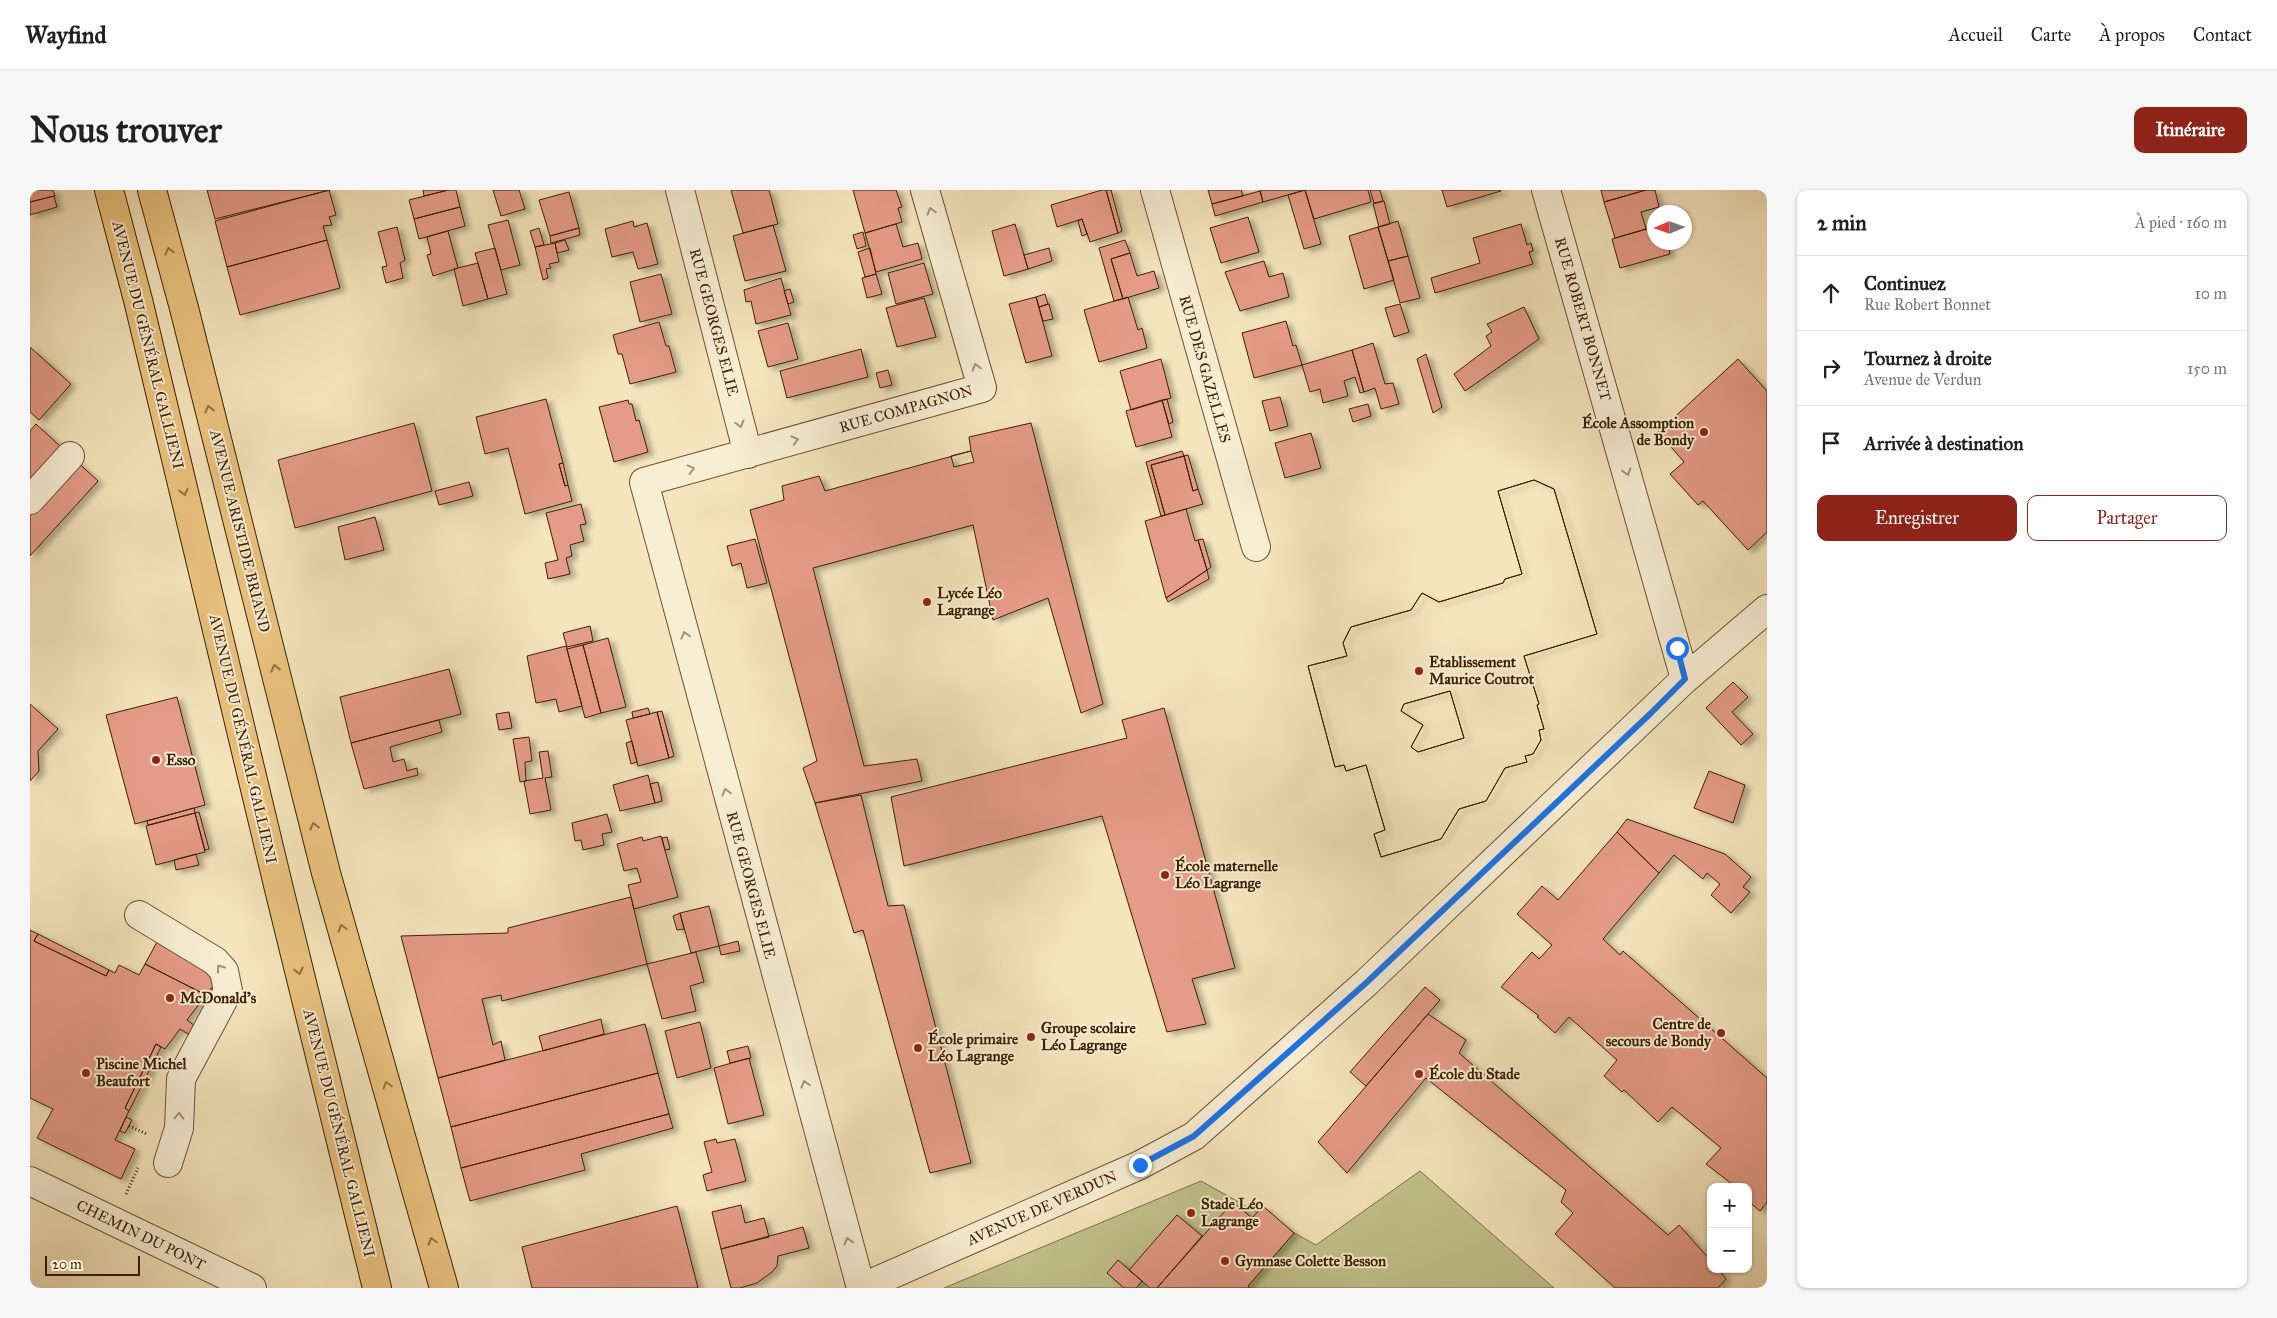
<!DOCTYPE html>
<html lang="fr">
<head>
<meta charset="utf-8">
<style>
	:root { --surface:#fff; --page:#f6f6f6; --text:#222; --muted:#767676; --line:#e0e0e0; --accent:#8f2418 }
	body { margin:0; font-family:"IM FELL Great Primer",serif; background:var(--page); color:var(--text) }
	.controls { position:absolute; right:15px; bottom:15px; display:grid; overflow:hidden; border-radius:10px; box-shadow:0 1px 4px #0004 }
	.controls button { width:45px; height:45px; display:grid; place-items:center; padding:0; border:0; border-bottom:1px solid var(--line); background:var(--surface); color:var(--text); font:25px sans-serif }
	.compass { position:absolute; left:1617px; top:15px; width:45px; height:45px; border-radius:50%; background:var(--surface); box-shadow:0 1px 4px #0004; rotate:268deg }
	.scale { position:absolute; left:15px; bottom:12px; width:95px; box-sizing:border-box; padding-left:5px; border:2px solid #3d2003; border-top:0; font-size:14px; line-height:18px; white-space:nowrap; color:#3d2003; -webkit-text-stroke:4px #f8eed4; paint-order:stroke }
	.stop { position:absolute; width:15px; height:15px; margin:-11px; border:4px solid #1a73e8; border-radius:50%; background:#fff }
	.stop.end { background:#1a73e8; border-color:#fff; box-shadow:0 1px 5px #0008 }
	.list { margin:0; padding:0; list-style:none }
	h2 { display:flex; justify-content:space-between; align-items:center; height:65px; margin:0; padding:0 20px; font-size:21px }
	h2 small { font-size:16px; font-weight:400; color:var(--muted) }
	.list li { display:grid; grid-template-columns:32px 1fr auto; gap:15px; align-items:center; box-sizing:border-box; height:75px; padding:0 20px; border-top:1px solid var(--line) }
	.list b { display:block; font-size:19px; white-space:nowrap }
	.list p { margin:0; font-size:16px; white-space:nowrap; color:var(--muted) }
	.list em { font-size:16px; font-style:normal; color:var(--muted) }
	.actions { display:flex; gap:10px; padding:15px 20px }
	.actions a { flex:1; padding:11px 0; border:1px solid var(--accent); border-radius:10px; text-align:center; font-size:18px; color:var(--accent) }
	.actions .main { background:var(--accent); color:#fff }
	.icon { flex:none; width:28px; height:28px; fill:none; stroke:currentColor; stroke-width:2; stroke-linecap:round; stroke-linejoin:round }
	.map { position:relative; flex:none; width:1737px; height:1098px; overflow:hidden; border-radius:10px }
	header { display:flex; align-items:center; gap:30px; box-sizing:border-box; height:70px; padding:0 25px; background:var(--surface); border-bottom:1px solid var(--line) }
	header strong { font-size:24px }
	nav { display:flex; gap:28px; margin-inline-start:auto; font-size:18px }
	.intro { display:flex; align-items:center; justify-content:space-between; box-sizing:border-box; height:120px; padding:0 30px }
	h1 { margin:0; font-size:35px }
	.button { padding:12px 22px; border-radius:10px; background:var(--accent); color:#fff; font-size:18px; font-weight:700 }
	main { display:flex; gap:30px; padding:0 30px }
	aside { flex:1; background:var(--surface); border-radius:10px; box-shadow:0 1px 4px #0004 }
	.map>svg:first-child { display:block }
	.green { fill:#c2c28c; stroke:#807148 }
	.building { fill:#e59b89; stroke:#3d2003; fill-rule:evenodd; filter:url(#shadow) }
	.lines { fill:none; stroke-linecap:round; stroke-linejoin:round }
	.minor-casing { stroke:#6b5132; stroke-width:30 }
	.major-casing { stroke:#3d2003; stroke-width:30 }
	.path { stroke:#3d2003; stroke-width:3; stroke-dasharray:1 2.5; stroke-linecap:butt }
	.minor { stroke:#f8eed4; stroke-width:28 }
	.major { stroke:#eac27e; stroke-width:28 }
	.oneway { stroke:#a49176 }
	.oneway2 { stroke:#947140 }
	.route { stroke:#1a73e8; stroke-width:6 }
	.poi-dot { fill:#8f2418; stroke:#f8eed4; stroke-width:2 }
	.labels { text-anchor:middle; stroke-width:4; stroke-linejoin:round; paint-order:stroke }
	.street-label { font-size:15px; fill:#3d2003; stroke:#f8eed4 }
	.poi-label { font-size:15px; font-weight:bold; fill:#3d2003; stroke:#f8eed4; text-anchor:start }
</style>
</head>
<body>
<header>
<strong>Wayfind</strong>
<nav><a>Accueil</a><a>Carte</a><a>À propos</a><a>Contact</a></nav>
</header>
<div class="intro"><h1>Nous trouver</h1><a class="button">Itinéraire</a></div>
<main>
<div class="map">
<svg width="1737" height="1098" viewBox="0 0 1737 1098">
	<defs>
		<filter id="shadow"><feDropShadow dx="5.5" dy="3" stdDeviation="2.5" flood-color="#0004"/></filter>
	</defs>
	<rect width="100%" height="100%" fill="#f5e5bd"/>
	<filter id="stains"><feTurbulence type="fractalNoise" baseFrequency=".004" numOctaves="4"/><feColorMatrix values="0 0 0 0 .2 0 0 0 0 .09 0 0 0 0 .02 0 0 0 .5 -.17"/></filter>
	<radialGradient id="worn" r=".72"><stop offset=".6" stop-color="#630" stop-opacity="0"/><stop offset="1" stop-color="#630" stop-opacity=".3"/></radialGradient>
	<!-- green -->
	<path class="green" d="M1390,981L1524,1098H914L1171,991L1286,1055Z"/>
	<!-- building -->
	<path class="building" d="M0,0H23L25,6L0,12Z
		M177,0H300L185,29Z
		M299,0L306,25L299,27L302,35L293,36L297,50L197,77L185,31Z
		M393,0H414L415,1L394,6Z
		M426,0L430,17L384,29L379,10L418,0Z
		M463,0H489L495,19L471,26Z
		M701,0H739L748,34L713,43Z
		M823,0H866L872,17L868,18L872,32L835,43Z
		M1072,0H1076L1088,43L1060,52L1052,29L1027,37L1021,15Z
		M1076,0H1081L1092,41L1088,43Z
		M1178,0H1211L1213,6L1182,14Z
		M1230,0H1275L1233,12Z
		M1275,0L1291,54L1274,59L1258,5Z
		M1275,0H1338L1341,12L1284,29Z
		M1340,0H1350L1353,11L1344,13Z
		M1412,0H1471V1L1417,17Z
		M1571,0H1616L1574,12Z
		M1616,0H1625L1629,17L1611,22L1616,39L1585,48L1574,12Z
		M1230,1L1233,12L1185,26L1182,14Z
		M539,2L549,38L520,46L509,10Z
		M24,6L27,17L0,25V12Z
		M1354,11L1360,34L1349,37L1343,14Z
		M430,17L435,36L389,49L384,29Z
		M1218,27L1229,62L1191,73L1180,38Z
		M1052,29L1057,44L1052,46L1048,31Z
		M478,30L490,75L471,80L458,35Z
		M603,31L604,37L617,33L628,74L608,79L603,62L582,67L575,39Z
		M1368,31L1378,66L1358,71L1348,37Z
		M866,34L873,57L888,53L892,69L846,82L835,43Z
		M985,34L998,79L974,86L962,41Z
		M1491,34L1497,55L1501,53L1503,61L1499,62L1503,74L1405,103L1401,88L1450,73L1443,48Z
		M743,35L756,81L715,91L703,46Z
		M367,37L375,70L370,73L373,88L356,93L352,77L357,76L348,42Z
		M1348,37L1364,90L1334,99L1319,46Z
		M1624,37V52H1637L1640,64L1590,78L1582,49Z
		M509,38L514,55L505,57L500,41Z
		M549,38L550,45L521,53L520,46Z
		M418,41L428,78L403,86L397,65L401,64L397,47Z
		M833,42L836,56L827,59L823,45Z
		M297,50L310,98L210,125L197,77Z
		M535,50L539,60L527,63L525,53Z
		M1095,50L1100,63L1081,69L1093,109L1084,111L1069,58Z
		M525,53L529,72L519,74L521,78L516,79L518,88L513,90L505,57Z
		M465,58L477,104L458,109L445,63Z
		M840,58L846,84L835,87L828,62Z
		M1019,58L1022,71L998,79L994,65Z
		M1100,63L1107,86L1124,81L1129,98L1093,109L1081,69Z
		M1378,66L1390,108L1370,113L1358,71Z
		M1234,71L1239,87L1253,83L1259,107L1210,121L1195,82Z
		M448,73L458,109L433,116L424,79Z
		M894,73L903,104L866,114L858,83Z
		M631,84L642,124L610,132L600,92Z
		M846,84L852,104L837,108L832,88Z
		M751,88L761,125L726,134L721,111L716,112L714,100Z
		M760,99L764,112L758,114L754,101Z
		M1015,104L1018,114L1009,117L1006,107Z
		M1006,107L1022,166L996,173L979,114Z
		M1098,107L1108,140L1112,138L1117,158L1069,172L1054,120Z
		M894,108L906,147L867,157L856,118Z
		M1019,114L1023,129L1013,131L1009,117Z
		M1370,114L1379,142L1364,147L1355,118Z
		M1494,117L1509,149L1435,201L1424,184L1461,156L1456,146L1462,142L1457,134Z
		M1256,131L1263,156L1266,155L1272,175L1224,188L1212,143Z
		M629,132L636,156H639L646,182L600,194L592,164H588L583,145Z
		M758,133L768,169L738,177L728,141Z
		M1343,153L1355,194L1363,193L1369,214L1351,219L1345,198L1334,202L1322,160Z
		M0,157L41,194L9,230L0,222Z
		M831,159L838,187L757,208L750,181Z
		M1322,160L1334,202L1330,203L1325,187L1314,191L1318,206L1293,213L1290,199L1280,202L1272,175Z
		M1396,164L1412,217L1403,223L1387,169Z
		M1131,169L1141,208L1101,220L1090,181Z
		M1708,169L1737,201V342L1718,360L1673,311L1668,315L1640,284L1654,272L1628,242Z
		M858,180L862,195L850,198L846,183Z
		M1250,207L1258,236L1240,241L1232,211Z
		M516,209L533,273L529,274L535,296L538,295L542,311L495,324L478,258L455,264L446,227Z
		M1137,209L1143,232L1139,234L1132,210Z
		M598,210L599,214H602L606,231L609,230L618,262L584,272L569,217Z
		M1132,210L1142,247L1106,257L1096,221Z
		M1338,214L1341,226L1323,232L1319,219Z
		M384,233L402,301L265,338L248,270Z
		M1001,233L1073,514L1051,523L1018,408L963,430L943,335L783,378L834,576L887,569L892,591L785,613L773,578L787,571L720,320L754,310L752,296L789,286L795,301L941,261L939,247Z
		M6,234L68,291L0,366V241Z
		M1281,243L1291,278L1255,288L1245,253Z
		M941,261L944,272L924,277L921,266Z
		M1152,261L1154,266L1121,275L1135,325L1131,326L1116,272Z
		M1158,265L1168,299L1163,301L1154,266Z
		M1154,266L1163,301L1168,299L1173,314L1135,325L1121,275Z
		M533,273L538,295L535,296L529,274Z
		M1504,290L1524,299L1567,444L1494,466L1509,514L1507,515L1514,539L1509,540L1511,550L1503,564L1495,566L1497,572L1475,578L1456,611L1429,619L1411,649L1351,667L1344,644L1355,640L1336,575L1316,581L1314,575L1305,577L1278,476L1317,466L1313,453L1321,437L1381,420L1392,403L1409,412L1473,393L1475,389L1492,384L1468,301ZM1420,501L1434,548L1388,562L1381,557L1393,535L1371,521L1374,514Z
		M1504,290L1524,299L1567,444L1494,466L1509,514L1507,515L1514,539L1509,540L1511,550L1503,564L1495,566L1497,572L1475,578L1456,611L1429,619L1411,649L1351,667L1344,644L1355,640L1336,575L1316,581L1314,575L1305,577L1278,476L1317,466L1313,453L1321,437L1381,420L1392,403L1409,412L1473,393L1475,389L1492,384L1468,301Z
		M439,292L443,306L409,315L405,301Z
		M551,314L556,334L550,335L554,351L540,355L542,366L536,368L540,384L518,389L515,373L528,370L516,323Z
		M1156,319L1165,351L1168,350L1177,380L1136,408L1115,331Z
		M345,327L354,360L315,370L308,337Z
		M725,349L737,393L717,398L711,373L702,376L697,356Z
		M1173,349L1181,377L1177,380L1168,350Z
		M1177,380L1179,389L1138,412L1136,408Z
		M560,436L563,451L537,457L533,443Z
		M578,448L596,517L571,523L553,455Z
		M553,455L571,523L555,528L537,459Z
		M536,456L552,516L529,522L526,509L506,513L497,466Z
		M419,479L431,524L321,553L310,507Z
		M1703,492L1718,507L1702,522L1723,544L1711,555L1676,518Z
		M1420,501L1434,548L1388,562L1381,557L1393,535L1371,521L1374,514Z
		M147,507L175,615L105,634L76,525Z
		M0,514L28,539L8,561L9,581L0,591Z
		M618,518L620,524L603,528L602,522Z
		M1134,518L1205,778L1162,789L1176,834L1137,842L1072,626L874,676L861,607L1097,548L1092,530Z
		M632,521L644,566L639,568L627,522Z
		M479,522L482,538L469,540L466,524Z
		M627,522L639,568L608,576L596,530Z
		M409,530L412,542L360,557L363,572L374,569L377,581L387,578L388,585L334,599L321,553Z
		M499,547L502,571L495,572L496,591L490,592L483,549Z
		M602,551L607,572L601,574L596,553Z
		M518,561L522,587L515,588L521,620L500,624L494,591L513,588L509,562Z
		M1679,581L1715,595L1703,633L1664,618Z
		M618,585L625,613L590,621L583,595Z
		M628,592L632,611L625,613L620,594Z
		M831,605L858,716L874,715L941,973L900,983L833,740L824,743L785,613Z
		M164,618L165,623L118,635L117,631Z
		M169,622L179,659L175,660L165,623Z
		M165,623L175,662L126,675L116,636Z
		M577,624L582,642L572,644L574,655L553,660L551,650L545,651L542,633Z
		M1597,629L1695,664L1721,687L1713,697L1720,702L1701,723L1681,705L1690,694L1677,683L1673,689L1644,665L1629,683L1587,642Z
		M1587,642L1629,683L1573,749L1590,765L1593,761L1737,888V1012L1730,1021L1718,1011V997H1706L1676,974L1691,958L1642,917L1628,932L1594,900L1592,902L1574,886L1587,870L1539,827L1525,843L1507,827L1509,826L1471,797L1502,762L1509,769L1522,755L1487,724L1512,696L1528,710Z
		M631,646L648,707L604,719L598,695L611,692L607,678L594,681L587,654L612,647L613,651Z
		M637,647L640,659L635,660L632,648Z
		M166,664L169,675L146,680L144,670Z
		M601,707L617,774L472,811L471,805L452,809L463,855L471,851L475,870L408,888L371,746L478,743V738Z
		M679,716L689,756L661,763L650,723Z
		M650,723L654,739L647,740L643,726Z
		M0,740L8,744L4,751L76,786L79,780L85,783L89,775L109,785L115,774L176,805L157,830L165,836L158,844L150,839L135,859L126,854L95,918L99,921L85,950L105,959L91,989L7,948L23,919L0,908Z
		M8,744L79,780L76,786L4,751Z
		M708,751L710,761L691,765L689,756Z
		M127,752L180,779L186,792L176,805L115,774Z
		M666,762L674,792L660,796L666,821L632,829L617,774Z
		M1395,797L1410,810L1336,896L1320,882Z
		M1398,824L1436,850L1429,863L1638,1045L1649,1035L1681,1071V1079H1688L1696,1089L1688,1098H1585L1525,1044L1543,1023L1531,1012L1536,1000L1396,888L1317,983L1288,952Z
		M571,829L574,844L513,861L509,846Z
		M670,832L681,878L647,888L635,841Z
		M615,834L628,883L421,937L408,888Z
		M126,854L131,857L99,921L95,918Z
		M718,856L721,868L700,873L697,861Z
		M719,868L734,925L698,934L684,878Z
		M628,883L639,924L431,978L421,937Z
		M639,924L643,938L551,964L555,980L440,1011L431,978Z
		M96,927L102,930L95,943L90,941Z
		M686,949L687,953L705,949L716,991L677,1001L673,985L682,982L674,952Z
		M1203,1012L1222,1028L1233,1016L1264,1043L1218,1096L1220,1098H1127Z
		M711,1015L715,1033L734,1028L739,1047L691,1059L682,1022Z
		M647,1016L668,1098H502L492,1057Z
		M1147,1025L1172,1046L1127,1098H1120L1099,1080Z
		M773,1037L779,1058L748,1066L747,1076L742,1082L727,1093L710,1098H701L691,1059Z
		M1088,1070L1112,1091L1106,1098H1094L1077,1083Z"/>
	<g class="lines">
		<!-- minor casing -->
		<g class="minor-casing">
			<path id="minor" d="M650,0L718,264
				M1125,0L1226,357
				M1516,0L1655,489
				M0,310L40,266
				M109,725L185,771L194,781L198,801L151,889L149,938L138,973
				M0,991L222,1098
				M831,1098L614,292L952,198L895,0
				M831,1098L1110,975L1164,946L1336,793L1655,489L1737,419"/>
		</g>
		<!-- major casing -->
		<g class="major-casing">
			<path id="major" d="M79,0L108,110L249,699L347,1098
				M122,0L154,118L296,683L414,1098"/>
		</g>
		<!-- path -->
		<path class="path" d="M99,936L117,944
			M96,1004L108,978"/>
		<!-- minor -->
		<use href="#minor" class="minor"/>
		<!-- major -->
		<use href="#major" class="major"/>
	</g>
	<!-- one-way arrows -->
	<defs><path id="oneway-chevron" d="M-2-3.5L2.5 0L-2 3.5" fill="none" stroke-width="1.6" stroke-linecap="round" stroke-linejoin="round" transform="scale(1.25)"/></defs>
	<g class="oneway">
		<use href="#oneway-chevron" transform="translate(901 21) rotate(-106)"/>
		<use href="#oneway-chevron" transform="translate(946 177) rotate(-106)"/>
		<use href="#oneway-chevron" transform="translate(710 234) rotate(75)"/>
		<use href="#oneway-chevron" transform="translate(765 250) rotate(-16)"/>
		<use href="#oneway-chevron" transform="translate(661 279) rotate(-15)"/>
		<use href="#oneway-chevron" transform="translate(1597 282) rotate(74)"/>
		<use href="#oneway-chevron" transform="translate(655 445) rotate(-105)"/>
		<use href="#oneway-chevron" transform="translate(696 602) rotate(-105)"/>
		<use href="#oneway-chevron" transform="translate(190 778) rotate(-126)"/>
		<use href="#oneway-chevron" transform="translate(775 894) rotate(-105)"/>
		<use href="#oneway-chevron" transform="translate(149 926) rotate(-88)"/>
		<use href="#oneway-chevron" transform="translate(818 1051) rotate(-105)"/>
	</g>
	<g class="oneway2">
		<use href="#oneway-chevron" transform="translate(139 61) rotate(-105)"/>
		<use href="#oneway-chevron" transform="translate(179 219) rotate(-104)"/>
		<use href="#oneway-chevron" transform="translate(154 302) rotate(77)"/>
		<use href="#oneway-chevron" transform="translate(245 478) rotate(-104)"/>
		<use href="#oneway-chevron" transform="translate(284 636) rotate(-104)"/>
		<use href="#oneway-chevron" transform="translate(312 738) rotate(-106)"/>
		<use href="#oneway-chevron" transform="translate(269 781) rotate(76)"/>
		<use href="#oneway-chevron" transform="translate(357 895) rotate(-106)"/>
		<use href="#oneway-chevron" transform="translate(402 1051) rotate(-106)"/>
	</g>
	<g class="lines">
		<!-- route -->
		<path class="route" d="M1110,975L1164,946L1336,793L1621,523L1655,489L1647,458"/>
	</g>
	<!-- markers -->
	<g class="poi-dot">
		<circle cx="1674" cy="242" r="5"/>
		<circle cx="897" cy="412" r="5"/>
		<circle cx="1389" cy="481" r="5"/>
		<circle cx="126" cy="570" r="5"/>
		<circle cx="1135" cy="685" r="5"/>
		<circle cx="140" cy="808" r="5"/>
		<circle cx="1691" cy="843" r="5"/>
		<circle cx="1001" cy="847" r="5"/>
		<circle cx="888" cy="858" r="5"/>
		<circle cx="56" cy="883" r="5"/>
		<circle cx="1389" cy="884" r="5"/>
		<circle cx="1161" cy="1023" r="5"/>
		<circle cx="1195" cy="1071" r="5"/>
	</g>
	<g class="labels">
		<!-- street labels -->
		<g class="street-label">
			<text transform="translate(1553 129) rotate(74)" y="5">RUE ROBERT BONNET</text>
			<text transform="translate(684 132) rotate(75)" y="5">RUE GEORGES ELIE</text>
			<text transform="translate(118 155) rotate(76)" y="5">AVENUE DU GÉNÉRAL GALLIENI</text>
			<text transform="translate(1175 179) rotate(74)" y="5">RUE DES GAZELLES</text>
			<text transform="translate(876 219) rotate(-16)" y="5">RUE COMPAGNON</text>
			<text transform="translate(210 341) rotate(76)" y="5">AVENUE ARISTIDE BRIAND</text>
			<text transform="translate(213 549) rotate(77)" y="5">AVENUE DU GÉNÉRAL GALLIENI</text>
			<text transform="translate(721 695) rotate(75)" y="5">RUE GEORGES ELIE</text>
			<text transform="translate(309 943) rotate(76)" y="5">AVENUE DU GÉNÉRAL GALLIENI</text>
			<text transform="translate(1012 1018) rotate(-24)" y="5">AVENUE DE VERDUN</text>
			<text transform="translate(111 1045) rotate(26)" y="5">CHEMIN DU PONT</text>
		</g>
		<!-- poi labels -->
		<g class="poi-label">
			<text x="1664" y="238" text-anchor="end">École Assomption<tspan x="1664" dy="17">de Bondy</tspan></text>
			<text x="907" y="408">Lycée Léo<tspan x="907" dy="17">Lagrange</tspan></text>
			<text x="1399" y="477">Etablissement<tspan x="1399" dy="17">Maurice Coutrot</tspan></text>
			<text x="136" y="575">Esso</text>
			<text x="1145" y="681">École maternelle<tspan x="1145" dy="17">Léo Lagrange</tspan></text>
			<text x="150" y="813">McDonald's</text>
			<text x="1681" y="839" text-anchor="end">Centre de<tspan x="1681" dy="17">secours de Bondy</tspan></text>
			<text x="1011" y="843">Groupe scolaire<tspan x="1011" dy="17">Léo Lagrange</tspan></text>
			<text x="898" y="854">École primaire<tspan x="898" dy="17">Léo Lagrange</tspan></text>
			<text x="66" y="879">Piscine Michel<tspan x="66" dy="17">Beaufort</tspan></text>
			<text x="1399" y="889">École du Stade</text>
			<text x="1171" y="1019">Stade Léo<tspan x="1171" dy="17">Lagrange</tspan></text>
			<text x="1205" y="1076">Gymnase Colette Besson</text>
		</g>
	</g>
	<rect width="100%" height="100%" filter="url(#stains)"/>
	<rect width="100%" height="100%" fill="url(#worn)"/>
</svg>
<div class="controls">
<button>+</button>
<button>−</button>
</div>
<svg class="compass" viewBox="-18 -18 36 36"><path d="M0-13l5 13h-10z" fill="#e53935"/><path d="M0 13l5-13h-10z" fill="#767676"/></svg>
<div class="scale">20 m</div>
<div class="stop" style="left:1647px;top:458px"></div>
<div class="stop end" style="left:1110px;top:975px"></div>
</div>
<aside>
<h2>2 min<small>À pied · 160 m</small></h2>
<ul class="list">
<li><svg class="icon" aria-label="ahead" viewBox="0 0 24 24"><path d="M12 20V5M6 11l6-6 6 6"/></svg><div><b>Continuez</b><p>Rue Robert Bonnet</p></div><em>10 m</em></li>
<li><svg class="icon" aria-label="right" viewBox="0 0 24 24"><path d="M7 20v-9h11M14 6l5 5-5 5"/></svg><div><b>Tournez à droite</b><p>Avenue de Verdun</p></div><em>150 m</em></li>
<li><svg class="icon" aria-label="arrive" viewBox="0 0 24 24"><path d="M6 21V4h12l-3 4 3 4H6"/></svg><div><b>Arrivée à destination</b></div></li>
</ul>
<div class="actions"><a class="main">Enregistrer</a><a>Partager</a></div>
</aside>
</main>
</body>
</html>
